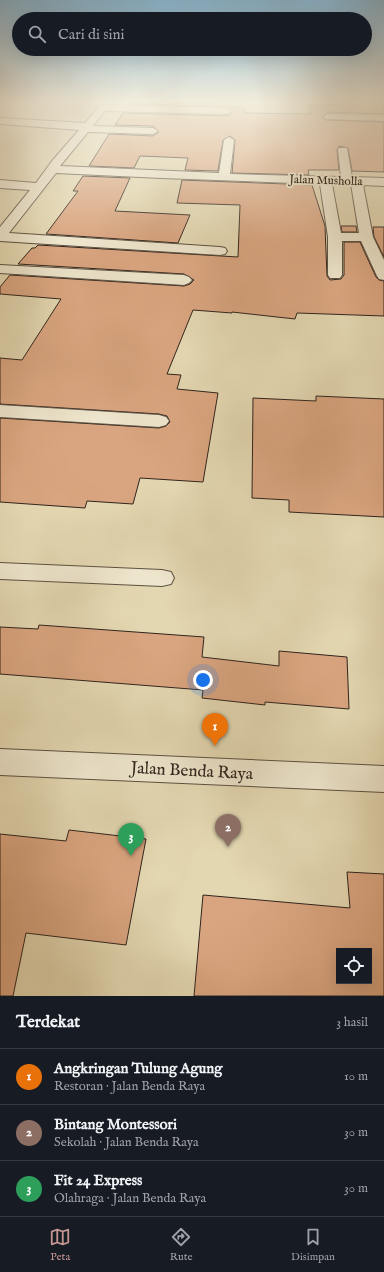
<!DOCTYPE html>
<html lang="id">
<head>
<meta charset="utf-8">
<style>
	:root { --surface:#171b24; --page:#20242c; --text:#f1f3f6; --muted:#9ea1a6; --line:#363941; --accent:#c59692 }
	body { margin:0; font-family:"IM FELL English",serif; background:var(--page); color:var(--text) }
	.controls { position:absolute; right:12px; bottom:12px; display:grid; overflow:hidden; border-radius:0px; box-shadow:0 4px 16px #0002 }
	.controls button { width:36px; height:36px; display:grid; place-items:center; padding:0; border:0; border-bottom:1px solid var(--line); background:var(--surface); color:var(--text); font:20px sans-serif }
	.you { position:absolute; left:203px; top:680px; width:14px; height:14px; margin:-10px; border:3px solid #fff; border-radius:50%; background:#1a73e8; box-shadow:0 0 0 6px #1a73e833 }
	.badge { display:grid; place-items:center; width:26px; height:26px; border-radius:50%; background:var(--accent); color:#fff; font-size:13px; font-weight:700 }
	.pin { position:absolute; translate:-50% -33px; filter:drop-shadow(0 1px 2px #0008) }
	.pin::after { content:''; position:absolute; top:21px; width:14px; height:12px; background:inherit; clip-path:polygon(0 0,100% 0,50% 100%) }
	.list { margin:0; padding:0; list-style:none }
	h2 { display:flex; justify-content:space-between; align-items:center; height:52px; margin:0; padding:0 16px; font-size:17px }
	h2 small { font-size:13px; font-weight:400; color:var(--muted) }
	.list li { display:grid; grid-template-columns:26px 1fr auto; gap:12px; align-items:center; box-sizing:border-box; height:56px; padding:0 16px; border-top:1px solid var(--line) }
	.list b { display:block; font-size:15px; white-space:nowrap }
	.list p { margin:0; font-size:13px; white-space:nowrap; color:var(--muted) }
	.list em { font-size:13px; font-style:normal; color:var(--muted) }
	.icon { flex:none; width:22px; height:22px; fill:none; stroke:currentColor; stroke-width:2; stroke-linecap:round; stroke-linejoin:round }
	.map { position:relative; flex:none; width:384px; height:996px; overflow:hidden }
	.search { position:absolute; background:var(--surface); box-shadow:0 4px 16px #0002; left:12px; right:12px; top:12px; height:44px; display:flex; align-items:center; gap:10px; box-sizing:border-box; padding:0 14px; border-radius:22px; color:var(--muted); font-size:15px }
	.sheet { height:220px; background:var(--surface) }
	nav { display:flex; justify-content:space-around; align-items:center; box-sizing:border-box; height:56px; border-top:1px solid var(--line); background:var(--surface); font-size:11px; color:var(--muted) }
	nav a { display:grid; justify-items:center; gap:2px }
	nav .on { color:var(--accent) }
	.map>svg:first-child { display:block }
	.building { fill:#d9a580; stroke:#30241d; fill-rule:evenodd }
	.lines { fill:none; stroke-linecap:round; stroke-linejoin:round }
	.minor-casing { stroke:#5d5142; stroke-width:2 }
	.minor { fill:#ede5cc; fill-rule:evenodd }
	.labels { text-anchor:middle; stroke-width:4; stroke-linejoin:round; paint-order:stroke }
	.far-street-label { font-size:12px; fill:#30241d; stroke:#ede5cc }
	.near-street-label { font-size:17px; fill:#30241d; stroke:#ede5cc }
</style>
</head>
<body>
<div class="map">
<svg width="384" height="996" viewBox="0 0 384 996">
	<rect width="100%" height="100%" fill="#e3d7b1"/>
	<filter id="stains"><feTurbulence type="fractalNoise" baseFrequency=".005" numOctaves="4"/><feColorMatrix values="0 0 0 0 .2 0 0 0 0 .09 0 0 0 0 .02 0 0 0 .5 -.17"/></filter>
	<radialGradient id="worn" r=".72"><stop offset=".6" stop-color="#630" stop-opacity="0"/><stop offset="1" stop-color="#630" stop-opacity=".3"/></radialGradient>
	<!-- building -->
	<path class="building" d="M130,102H218V106L128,104Z
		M341,102H384V114L328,112L322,117L325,120L384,122V172L352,171L348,148L339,146L337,150L339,170H308L309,175L232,173L235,140L230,136L223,140L218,171L185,170L188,158L140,156L134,168L89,166L109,134L153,136L159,132L153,126L115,125L123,113L227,116L233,112L228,107H244V113L311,114L309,105H343Z
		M83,176L130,178L115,211L190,215L178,243L46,234L78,191H73Z
		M182,180L312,185L325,226L327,276L330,280L341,279L344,275V242H360L376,277L379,280L384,281V316L297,313L295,319L232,312V313L193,310L167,374L181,375L177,389L218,393L203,482L140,478L133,504L87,501L85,508L0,502V418L159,428L166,426L170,422L167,416L159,414L0,404V358L22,360L61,299L0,294V287L10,275L184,286L190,284L194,280L184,274L18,264L32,248H35L38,245L238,257L240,205L177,203Z
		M341,226H356L357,232H342Z
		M373,227H384V257L374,237Z
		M316,396L384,399V517L289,512V500L252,498L253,398L316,401Z
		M39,625L204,637L202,657L279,666V651L347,657L349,709L265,702V705L202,698L203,690L0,674V627L38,629Z
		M69,830L146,839L126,945L26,933L13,996H0V834L66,841Z
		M347,872L384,874V996H194L203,895L350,908ZM339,951H369V981H339Z"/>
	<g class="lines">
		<!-- minor casing -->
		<g class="minor-casing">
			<path id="minor" d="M103,102H112L110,105L227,108L232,111L227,114L105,111L93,126L153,128L158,131L153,134L88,132L60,166L219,173L224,140L229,137L234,140L230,174L341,177L338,150L339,148H347L352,177L384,178V186L363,185L373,237L384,260V280L379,279L377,276L361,241H342V275L340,278H330L328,275V237L320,184L161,178L56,173L9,233L220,247L225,248L227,251L225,254L220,255L0,241V227L30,190L0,188V180L36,183L52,161L79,130L0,124V118L85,123ZM332,184H351L359,233H341Z
				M328,114L384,115V121L325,119L323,117Z
				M0,265L184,275L189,277L192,280L189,283L184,285L0,273Z
				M0,405L159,415L166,417L169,421L166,425L159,427L0,417Z
				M0,563L162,570L171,572L174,578L171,584L162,586L0,579Z
				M0,749L384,766V792L0,775Z"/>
		</g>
		<!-- minor -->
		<use href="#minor" class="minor"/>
	</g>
	<!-- sky -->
	<linearGradient id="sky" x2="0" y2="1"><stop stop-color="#87b6d2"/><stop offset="0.42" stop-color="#f2eddc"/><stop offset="1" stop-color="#f2eddc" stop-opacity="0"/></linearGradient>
	<rect width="384" height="241" fill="url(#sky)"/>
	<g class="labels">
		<!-- far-street labels -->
		<g class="far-street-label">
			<text transform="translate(326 180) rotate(2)" y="4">Jalan Musholla</text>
		</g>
		<!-- near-street labels -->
		<g class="near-street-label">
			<text transform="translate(192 770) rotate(3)" y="6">Jalan Benda Raya</text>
		</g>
	</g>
	<rect width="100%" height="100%" filter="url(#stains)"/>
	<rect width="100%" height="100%" fill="url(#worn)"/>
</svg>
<div class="controls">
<button><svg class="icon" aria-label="locate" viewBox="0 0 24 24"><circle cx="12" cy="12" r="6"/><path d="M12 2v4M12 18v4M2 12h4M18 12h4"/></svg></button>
</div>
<div class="you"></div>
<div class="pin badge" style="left:215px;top:746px;background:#e8710a">1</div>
<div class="pin badge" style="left:228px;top:847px;background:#8d6e63">2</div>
<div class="pin badge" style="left:131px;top:856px;background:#2e9e5b">3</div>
<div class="search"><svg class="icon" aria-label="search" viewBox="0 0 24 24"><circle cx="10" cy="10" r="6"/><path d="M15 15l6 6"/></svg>Cari di sini</div>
</div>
<section class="sheet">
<h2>Terdekat<small>3 hasil</small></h2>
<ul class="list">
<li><span class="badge" style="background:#e8710a">1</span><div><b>Angkringan Tulung Agung</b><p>Restoran · Jalan Benda Raya</p></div><em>10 m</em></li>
<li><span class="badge" style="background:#8d6e63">2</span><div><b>Bintang Montessori</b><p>Sekolah · Jalan Benda Raya</p></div><em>30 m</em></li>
<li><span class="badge" style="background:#2e9e5b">3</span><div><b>Fit 24 Express</b><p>Olahraga · Jalan Benda Raya</p></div><em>30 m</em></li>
</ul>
</section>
<nav>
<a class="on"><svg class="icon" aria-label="map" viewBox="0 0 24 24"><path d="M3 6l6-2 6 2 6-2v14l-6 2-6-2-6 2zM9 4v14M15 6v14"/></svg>Peta</a>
<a><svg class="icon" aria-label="directions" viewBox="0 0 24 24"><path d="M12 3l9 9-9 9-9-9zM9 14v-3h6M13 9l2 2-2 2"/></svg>Rute</a>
<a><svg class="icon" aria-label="saved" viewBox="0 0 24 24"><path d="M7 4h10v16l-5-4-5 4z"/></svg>Disimpan</a>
</nav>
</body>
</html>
